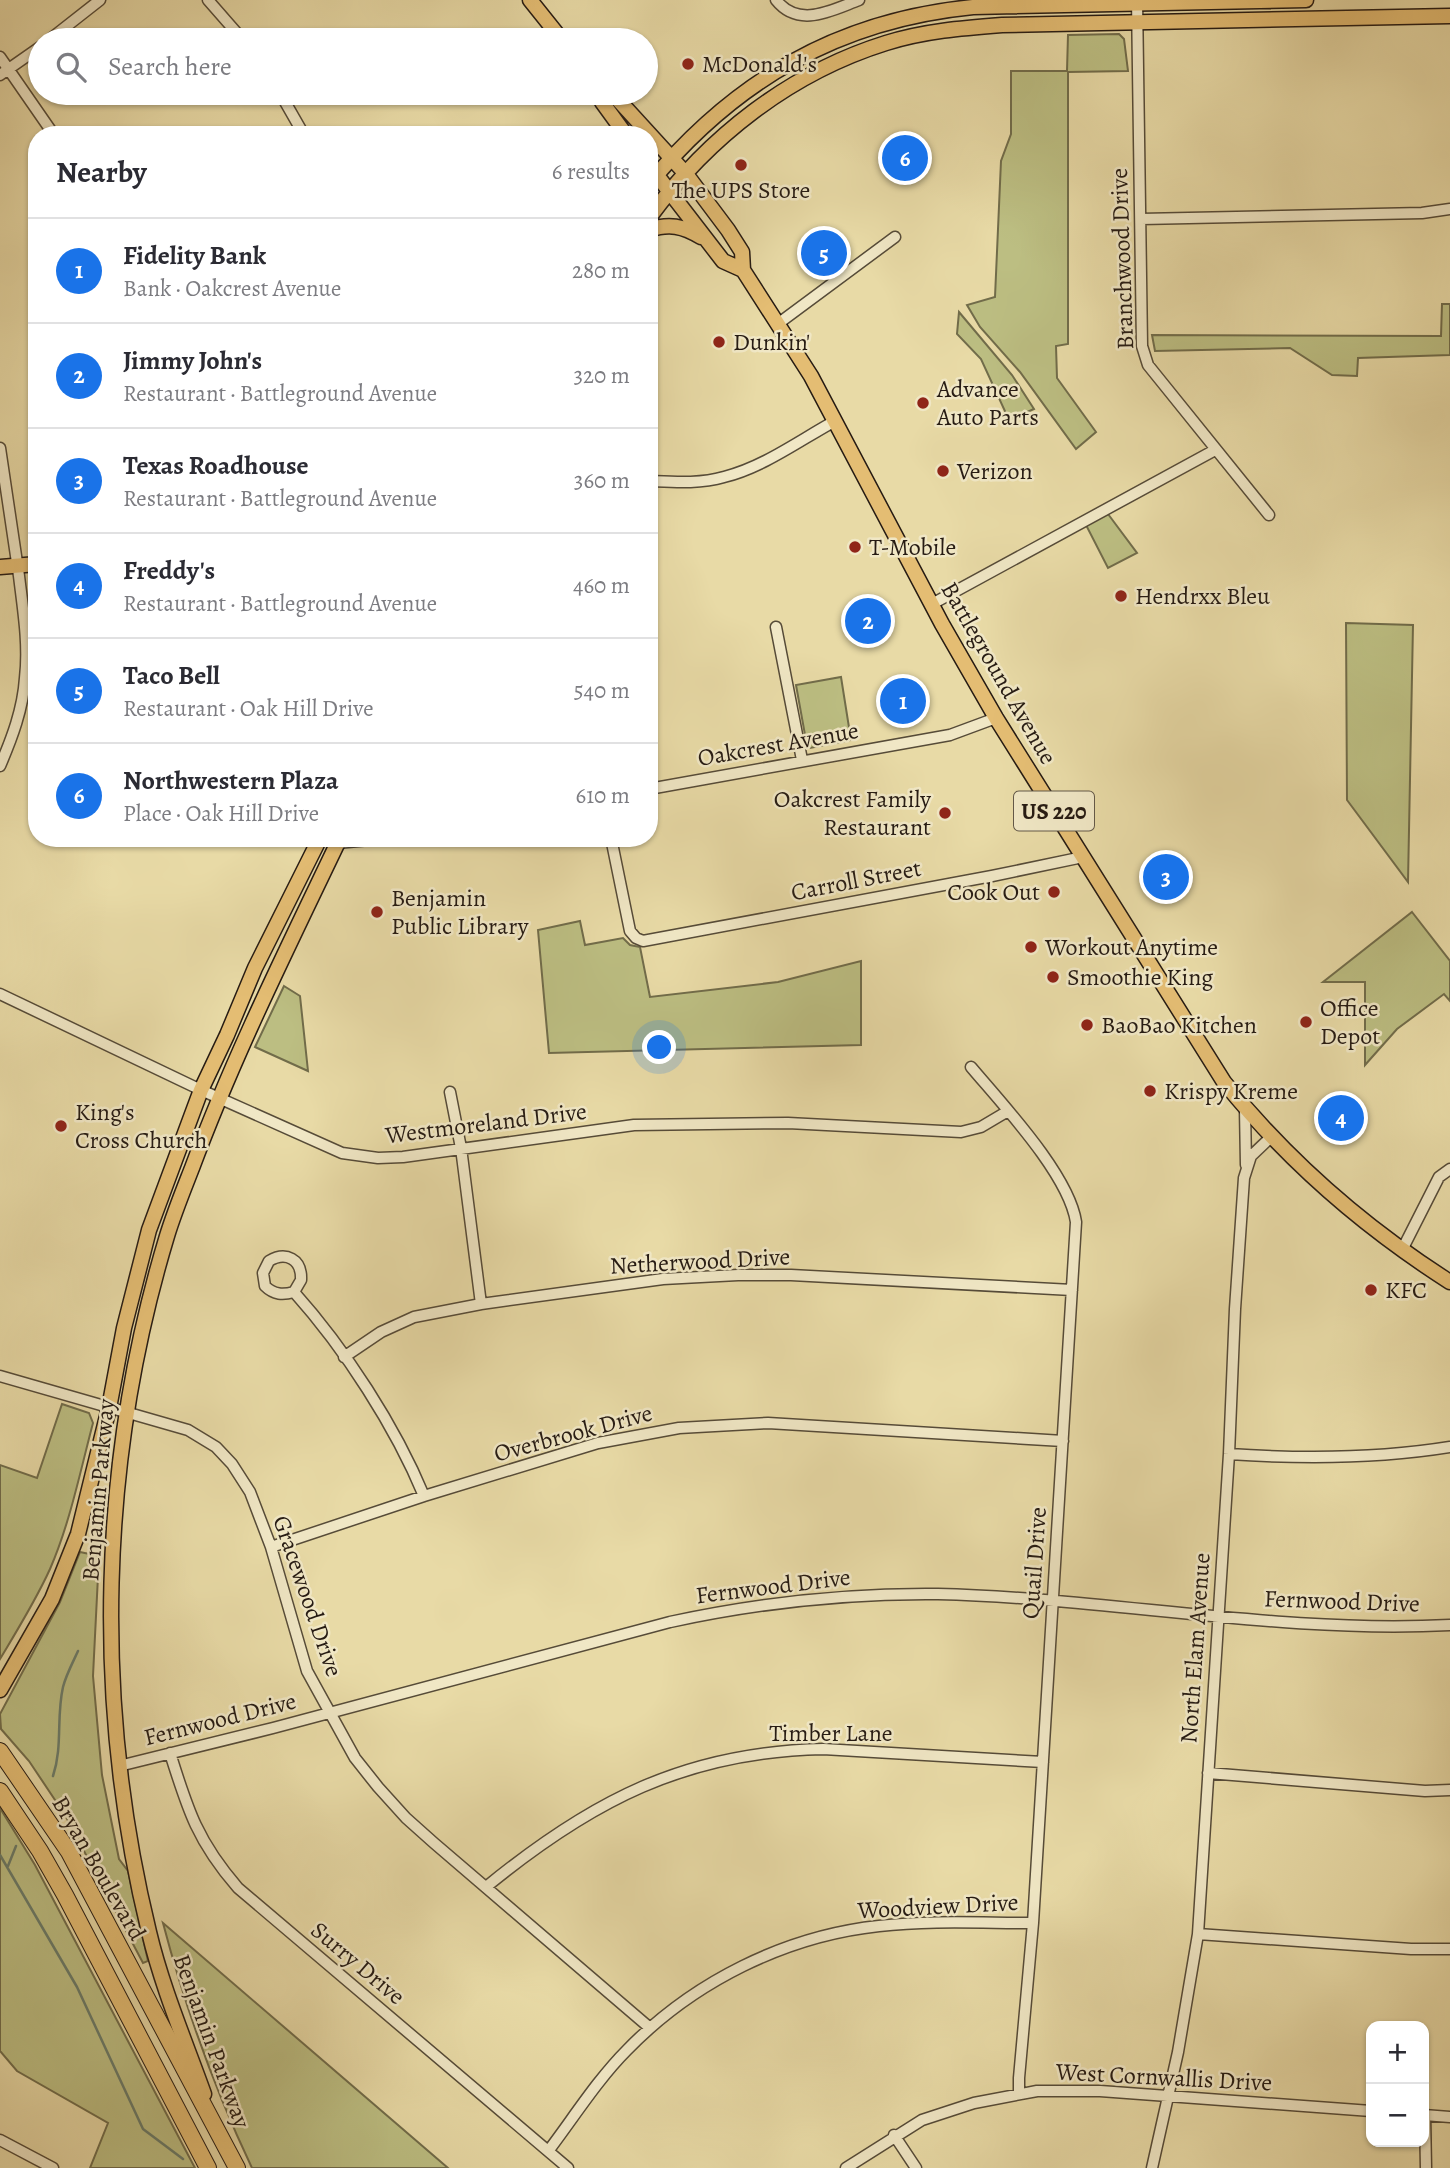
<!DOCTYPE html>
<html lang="en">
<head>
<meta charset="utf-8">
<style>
	:root { --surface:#fff; --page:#f7f7f7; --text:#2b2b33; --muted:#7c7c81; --line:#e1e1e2; --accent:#1a73e8 }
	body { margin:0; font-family:Alegreya,serif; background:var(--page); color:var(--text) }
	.controls { position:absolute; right:21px; bottom:21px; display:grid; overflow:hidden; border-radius:14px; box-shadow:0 2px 5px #0004 }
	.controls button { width:63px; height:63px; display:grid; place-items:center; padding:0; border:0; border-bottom:2px solid var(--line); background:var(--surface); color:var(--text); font:35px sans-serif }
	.you { position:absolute; left:660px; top:1048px; width:24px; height:24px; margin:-18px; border:5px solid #fff; border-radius:50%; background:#1a73e8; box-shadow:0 0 0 10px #1a73e833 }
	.badge { display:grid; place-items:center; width:46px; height:46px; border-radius:50%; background:var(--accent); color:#fff; font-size:23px; font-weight:700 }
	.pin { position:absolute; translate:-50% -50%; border:4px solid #fff; box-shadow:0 2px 7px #0006 }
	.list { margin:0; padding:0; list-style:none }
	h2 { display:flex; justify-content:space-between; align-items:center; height:91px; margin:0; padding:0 28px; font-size:30px }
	h2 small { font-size:23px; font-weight:400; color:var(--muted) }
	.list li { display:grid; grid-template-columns:46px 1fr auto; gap:21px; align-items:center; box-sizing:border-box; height:105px; padding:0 28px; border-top:2px solid var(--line) }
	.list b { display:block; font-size:26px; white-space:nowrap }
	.list p { margin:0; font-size:23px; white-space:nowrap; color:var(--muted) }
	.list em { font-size:23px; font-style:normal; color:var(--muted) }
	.icon { flex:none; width:38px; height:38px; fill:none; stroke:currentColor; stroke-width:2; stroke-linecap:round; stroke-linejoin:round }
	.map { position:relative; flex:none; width:1450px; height:2168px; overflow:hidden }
	.search { position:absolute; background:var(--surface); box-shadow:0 2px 5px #0004; left:28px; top:28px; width:630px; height:77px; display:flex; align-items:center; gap:18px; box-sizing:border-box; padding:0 24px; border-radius:38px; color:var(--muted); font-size:26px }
	.panel { position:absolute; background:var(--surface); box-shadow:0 2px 5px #0004; left:28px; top:126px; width:630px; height:721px; border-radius:28px }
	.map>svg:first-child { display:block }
	.green { fill:#bcbe82; stroke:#716c4a; stroke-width:2 }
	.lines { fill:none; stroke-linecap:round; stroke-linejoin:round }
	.stream { stroke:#6a7b69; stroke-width:2.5 }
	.minor-casing { stroke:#564b38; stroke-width:13 }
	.major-casing { stroke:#261b13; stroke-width:17 }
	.highway-casing { stroke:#261b13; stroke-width:18 }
	.minor { stroke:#f0e7c5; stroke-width:10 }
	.major { stroke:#e4bd73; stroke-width:14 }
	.highway { stroke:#e4bd73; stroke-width:16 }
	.poi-dot { fill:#8f2418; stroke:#f0e7c5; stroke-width:2.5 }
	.labels { text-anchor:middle; stroke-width:5; stroke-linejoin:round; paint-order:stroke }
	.shield { fill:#f0e7c5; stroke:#635848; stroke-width:2 }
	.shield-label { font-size:23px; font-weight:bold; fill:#261b13 }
	.poi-label { font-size:24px; fill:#261b13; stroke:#f0e7c5; text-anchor:start }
	.street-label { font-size:24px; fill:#261b13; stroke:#f0e7c5 }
</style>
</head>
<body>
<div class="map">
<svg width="1450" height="2168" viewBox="0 0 1450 2168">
	<rect width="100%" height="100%" fill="#e8daa6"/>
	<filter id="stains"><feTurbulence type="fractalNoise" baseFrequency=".00286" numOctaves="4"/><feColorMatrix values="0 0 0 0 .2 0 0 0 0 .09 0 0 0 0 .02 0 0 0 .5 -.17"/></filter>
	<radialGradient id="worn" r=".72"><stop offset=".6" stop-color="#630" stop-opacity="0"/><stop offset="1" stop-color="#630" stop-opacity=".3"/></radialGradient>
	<!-- green -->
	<path class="green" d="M1119,34L1124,39L1128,71L1068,72V344L1056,346L1057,378L1096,432L1076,449L1020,372L980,327L967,305L995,297L1001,161L1011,134V71H1067L1068,35Z
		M1442,304H1450V355L1358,358L1357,376L1332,375L1290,348L1155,351L1152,335L1441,336Z
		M959,312L1012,375L1034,409L1009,420L981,359L957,334Z
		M1108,514L1137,553L1108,568L1086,525Z
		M1346,623L1413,625L1408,882L1347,800Z
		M841,677L851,740L810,748L807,746L796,685Z
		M1412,912L1450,961V1001L1444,994L1397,1029L1365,1065V982H1323Z
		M580,921L585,945L623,938L630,945L640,947L650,997L778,982L861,961V1045L549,1053L538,930Z
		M284,986L300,996L308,1071L255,1047Z
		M62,1404L89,1413L93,1423C80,1472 70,1523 50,1569C36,1600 18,1629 0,1659V1465L37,1478Z
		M80,1552L99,1556L93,1676L102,1775L119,1859L128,1871L148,1961L143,1963L65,1815L29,1761L1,1729L0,1714L60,1602Z
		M0,1808L35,1865L195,2168H90L108,2123L17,2071L0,2051Z
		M163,1923L448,2168H252C215,2090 185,2007 163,1923Z"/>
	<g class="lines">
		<!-- stream -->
		<path class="stream" d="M53,1776C63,1746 56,1718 63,1687C66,1675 73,1662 78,1651
			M0,1855L77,1987L143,2129L183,2159
			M8,1866L16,1846"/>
		<!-- minor casing -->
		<g class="minor-casing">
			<path id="minor" d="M208,0L243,40
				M776,0C799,29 832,10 859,0
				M1137,0L1142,346L1148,365L1269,515
				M49,40L100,0
				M0,57L54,135
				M0,75L40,47
				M280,93L304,135
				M1141,219L1422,213L1450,209
				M779,323L895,237
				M0,448C6,491 13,533 19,576C23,609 29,645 25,678C23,709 12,738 0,766
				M649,481C674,482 700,484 724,477C764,467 800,440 835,421
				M932,604L1215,450
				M776,627L802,760
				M649,789L950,735L996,718
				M327,838L337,843L391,838
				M611,838L630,931L636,938L643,941L992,876L1083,857
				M0,994L201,1090L342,1153L378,1158L403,1157L634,1125L788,1123L961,1132L981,1127L1008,1111
				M971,1067C1003,1105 1069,1175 1076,1222L1033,1923L1019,2078V2094
				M450,1092L461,1148L481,1304
				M1245,1109L1246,1165
				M1402,1250L1439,1177L1450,1169
				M294,1292C283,1295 274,1295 265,1286L263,1273L269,1261C286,1251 302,1259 301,1280L294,1292C345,1349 395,1426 424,1496
				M344,1357L381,1332L414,1317L481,1304L663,1279L738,1275H791L1072,1290
				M0,1376L188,1430L216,1447L232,1464L250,1492L271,1547L307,1671L355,1758L378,1787L406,1818L434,1843L650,2028
				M1229,1454C1304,1459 1376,1459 1450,1447
				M271,1547L424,1496L598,1443L679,1428L768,1423L1063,1441
				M170,1753C188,1811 198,1842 238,1888L568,2168
				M119,1766L273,1728L670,1622C758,1603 847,1593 938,1594C1109,1598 1279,1634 1450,1625
				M1208,1773L1425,1791L1450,1790
				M486,1887C591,1801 685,1752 823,1749L1043,1762
				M1198,1934L1411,1949H1450
				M1424,2115L1450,2117
				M1425,2115L1426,2168
				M894,2135L916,2168
				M0,2140L53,2168
				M549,2150C574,2117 598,2079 627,2050C693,1982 785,1936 879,1926C930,1920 982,1923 1033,1923
				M846,2168L922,2120L974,2103L1037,2091H1100L1371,2111
				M1152,2168L1178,2052L1198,1934L1229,1454L1235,1309L1244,1178L1251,1156L1271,1137"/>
		</g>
		<!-- major casing -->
		<g class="major-casing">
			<path id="major" d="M530,0L562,40
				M601,93L602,102L626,135
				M612,93L686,174L728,230L742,252L743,270L811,376L942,624L996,718L1224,1082C1288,1161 1365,1228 1450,1282
				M649,165L723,261L743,270
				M649,184C735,80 839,20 973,7L1306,0
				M649,218C708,137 790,73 886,43C924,31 963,28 1002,25L1450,16
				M649,230C669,223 683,226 701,237
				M0,567L37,564
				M0,1690L52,1599L78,1534L109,1408L124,1328L149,1230L201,1090L227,1035L255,968L320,838
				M204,2094C185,2041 162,1987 149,1932C93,1703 99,1461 167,1236C174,1213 183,1191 192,1168C234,1055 288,947 340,838"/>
		</g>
		<!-- highway casing -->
		<g class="highway-casing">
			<path id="highway" d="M0,1751L69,1852L237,2168
				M0,1791L40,1851L65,1895L208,2168"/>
		</g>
		<!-- minor -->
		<use href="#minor" class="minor"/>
		<!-- major -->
		<use href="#major" class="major"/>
		<!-- highway -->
		<use href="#highway" class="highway"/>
	</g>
	<!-- markers -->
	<g class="poi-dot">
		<circle cx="688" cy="64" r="7"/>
		<circle cx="741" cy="165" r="7"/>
		<circle cx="719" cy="342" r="7"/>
		<circle cx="923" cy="403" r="7"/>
		<circle cx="943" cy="471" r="7"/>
		<circle cx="855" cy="547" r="7"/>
		<circle cx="1121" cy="596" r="7"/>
		<circle cx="945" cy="813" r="7"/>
		<circle cx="1054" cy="892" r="7"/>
		<circle cx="377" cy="912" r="7"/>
		<circle cx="1031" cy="947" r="7"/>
		<circle cx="1053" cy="977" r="7"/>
		<circle cx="1306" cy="1022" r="7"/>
		<circle cx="1087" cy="1025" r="7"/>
		<circle cx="1150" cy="1091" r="7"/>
		<circle cx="61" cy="1126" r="7"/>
		<circle cx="1371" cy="1290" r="7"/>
	</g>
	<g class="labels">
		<!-- shield labels -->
		<rect class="shield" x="1014" y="791.5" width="80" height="39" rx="5"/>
		<g class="shield-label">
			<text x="1054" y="819">US 220</text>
		</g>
		<!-- poi labels -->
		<g class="poi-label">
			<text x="702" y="72">McDonald's</text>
			<text x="741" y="198" text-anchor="middle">The UPS Store</text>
			<text x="733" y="350">Dunkin'</text>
			<text x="937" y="397">Advance<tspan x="937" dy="28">Auto Parts</tspan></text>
			<text x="957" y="479">Verizon</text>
			<text x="869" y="555">T-Mobile</text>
			<text x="1135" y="604">Hendrxx Bleu</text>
			<text x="931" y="807" text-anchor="end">Oakcrest Family<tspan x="931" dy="28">Restaurant</tspan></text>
			<text x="1040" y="900" text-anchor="end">Cook Out</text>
			<text x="391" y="906">Benjamin<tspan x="391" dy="28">Public Library</tspan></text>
			<text x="1045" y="955">Workout Anytime</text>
			<text x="1067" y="985">Smoothie King</text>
			<text x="1320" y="1016">Office<tspan x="1320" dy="28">Depot</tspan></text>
			<text x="1101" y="1033">BaoBao Kitchen</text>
			<text x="1164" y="1099">Krispy Kreme</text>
			<text x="75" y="1120">King's<tspan x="75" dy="28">Cross Church</tspan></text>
			<text x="1385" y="1298">KFC</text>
		</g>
		<!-- street labels -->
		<g class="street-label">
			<text transform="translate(1122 259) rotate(-92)" y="8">Branchwood Drive</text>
			<text transform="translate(999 673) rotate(60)" y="8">Battleground Avenue</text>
			<text transform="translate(778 744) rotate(-10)" y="8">Oakcrest Avenue</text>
			<text transform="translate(856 880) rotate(-11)" y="8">Carroll Street</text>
			<text transform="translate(486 1123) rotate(-7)" y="8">Westmoreland Drive</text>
			<text transform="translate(700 1261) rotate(-3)" y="8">Netherwood Drive</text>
			<text transform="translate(573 1433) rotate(-15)" y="8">Overbrook Drive</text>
			<text transform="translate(98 1490) rotate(-85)" y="8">Benjamin Parkway</text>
			<text transform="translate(1034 1563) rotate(-86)" y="8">Quail Drive</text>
			<text transform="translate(773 1586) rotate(-7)" y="8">Fernwood Drive</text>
			<text transform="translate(308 1596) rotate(71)" y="8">Gracewood Drive</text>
			<text transform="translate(1342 1601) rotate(2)" y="8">Fernwood Drive</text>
			<text transform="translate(1195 1648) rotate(-86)" y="8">North Elam Avenue</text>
			<text transform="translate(220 1719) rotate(-14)" y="8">Fernwood Drive</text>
			<text x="831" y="1741">Timber Lane</text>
			<text transform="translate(99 1868) rotate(60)" y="8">Bryan Boulevard</text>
			<text transform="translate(938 1906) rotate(-3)" y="8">Woodview Drive</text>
			<text transform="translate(358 1963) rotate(40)" y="8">Surry Drive</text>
			<text transform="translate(212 2041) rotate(70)" y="8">Benjamin Parkway</text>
			<text transform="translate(1164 2077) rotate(3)" y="8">West Cornwallis Drive</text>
		</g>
	</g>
	<rect width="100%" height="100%" filter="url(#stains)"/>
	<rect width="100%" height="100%" fill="url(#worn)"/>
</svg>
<div class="controls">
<button>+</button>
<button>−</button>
</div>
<div class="you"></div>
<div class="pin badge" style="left:903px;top:701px">1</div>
<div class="pin badge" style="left:868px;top:621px">2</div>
<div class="pin badge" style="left:1166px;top:877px">3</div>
<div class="pin badge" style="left:1341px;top:1118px">4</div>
<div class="pin badge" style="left:824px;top:253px">5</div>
<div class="pin badge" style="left:905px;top:158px">6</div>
<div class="search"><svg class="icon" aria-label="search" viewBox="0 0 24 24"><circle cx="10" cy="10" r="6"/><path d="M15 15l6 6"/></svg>Search here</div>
<section class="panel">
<h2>Nearby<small>6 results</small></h2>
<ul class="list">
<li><span class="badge">1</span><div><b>Fidelity Bank</b><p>Bank · Oakcrest Avenue</p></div><em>280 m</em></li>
<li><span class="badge">2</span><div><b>Jimmy John's</b><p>Restaurant · Battleground Avenue</p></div><em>320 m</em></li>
<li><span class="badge">3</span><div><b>Texas Roadhouse</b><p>Restaurant · Battleground Avenue</p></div><em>360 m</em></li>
<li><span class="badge">4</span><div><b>Freddy's</b><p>Restaurant · Battleground Avenue</p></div><em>460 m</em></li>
<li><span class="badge">5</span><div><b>Taco Bell</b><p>Restaurant · Oak Hill Drive</p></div><em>540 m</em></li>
<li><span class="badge">6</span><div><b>Northwestern Plaza</b><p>Place · Oak Hill Drive</p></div><em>610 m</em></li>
</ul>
</section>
</div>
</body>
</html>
